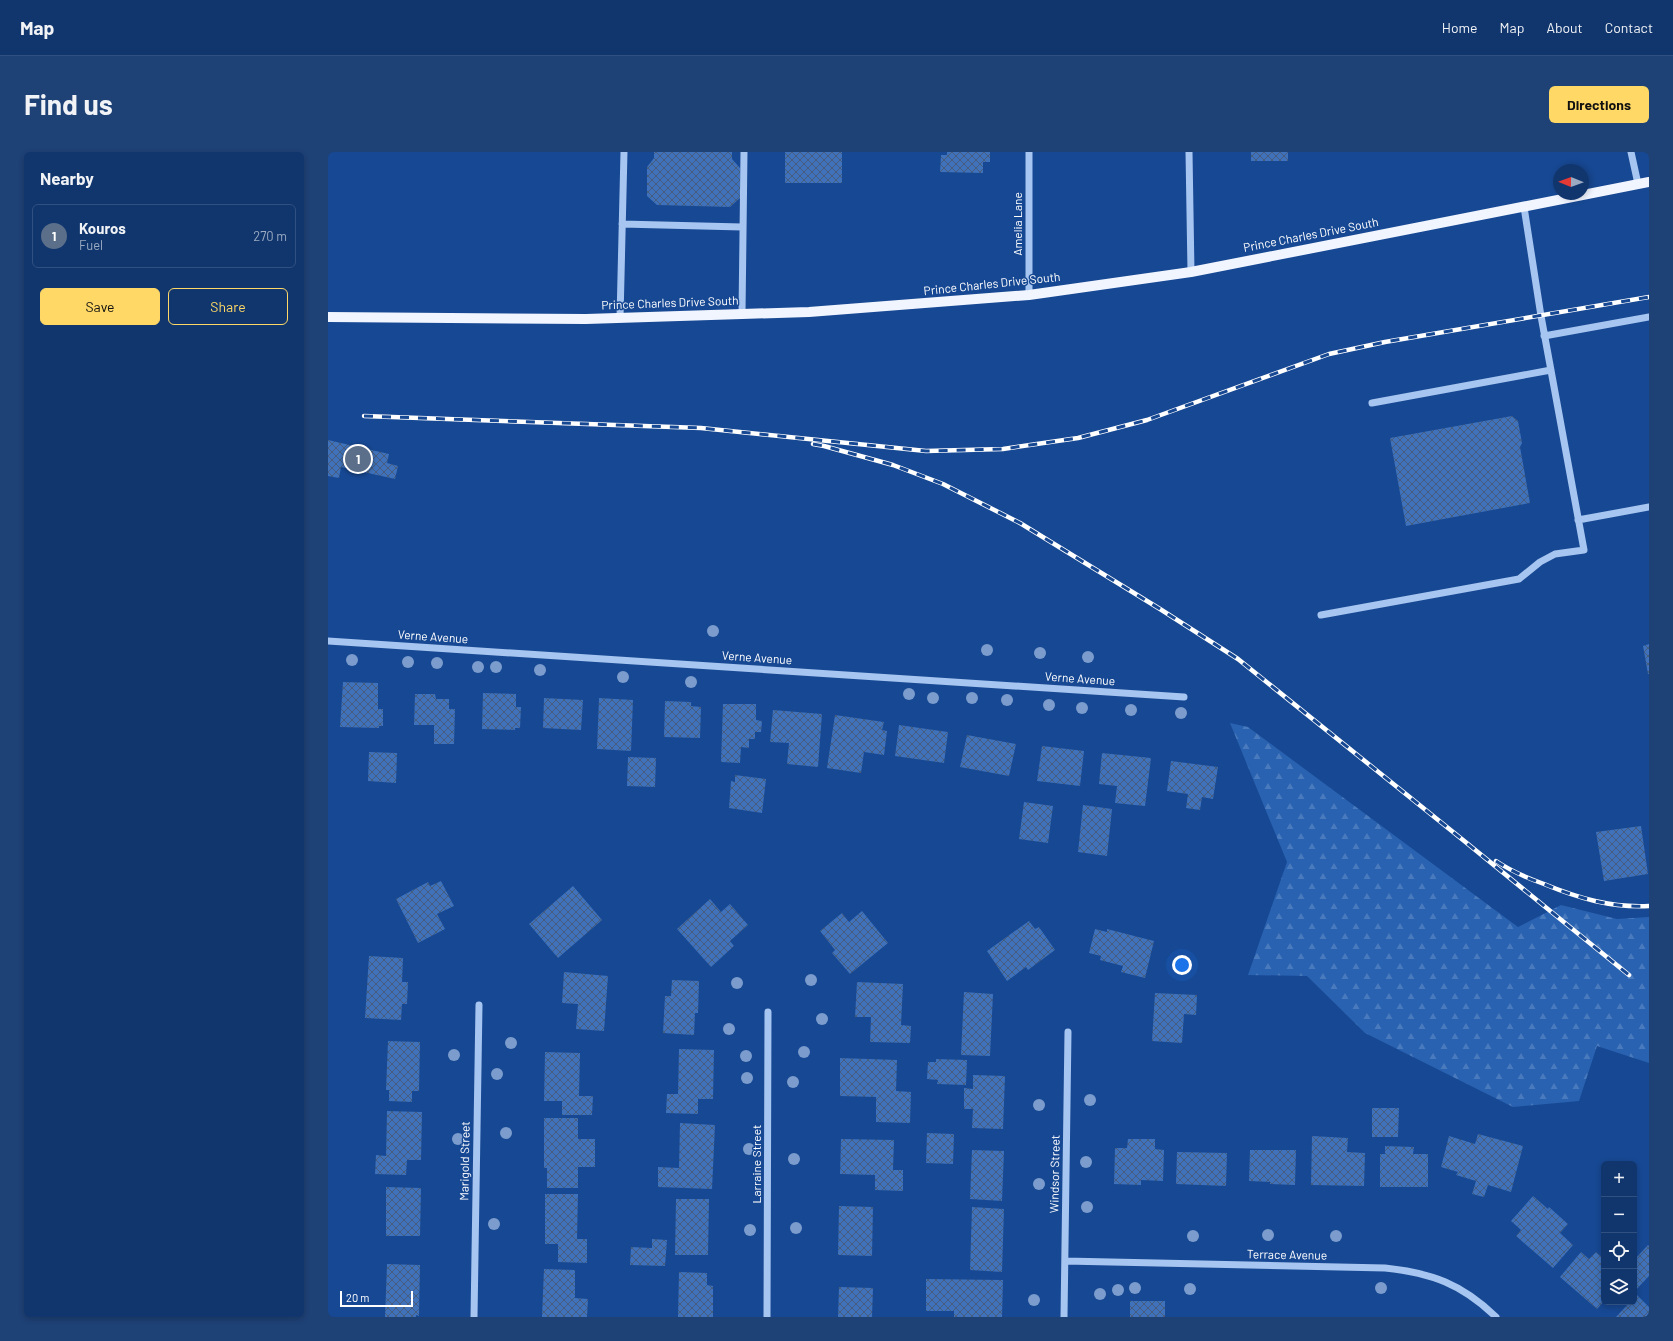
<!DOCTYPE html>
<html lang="en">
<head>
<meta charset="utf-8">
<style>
	:root { --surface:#11366e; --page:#1e4176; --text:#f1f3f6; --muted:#9cabc2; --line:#305081; --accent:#ffd866 }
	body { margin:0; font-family:Barlow,sans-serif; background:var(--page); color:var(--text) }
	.controls { position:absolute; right:12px; bottom:12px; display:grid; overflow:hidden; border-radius:6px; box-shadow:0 2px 6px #0003 }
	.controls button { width:36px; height:36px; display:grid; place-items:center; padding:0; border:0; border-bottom:1px solid var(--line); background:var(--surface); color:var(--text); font:20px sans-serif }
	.compass { position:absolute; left:1225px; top:12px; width:36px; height:36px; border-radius:50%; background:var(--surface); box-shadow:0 2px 6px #0003; rotate:271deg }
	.scale { position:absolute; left:12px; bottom:10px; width:73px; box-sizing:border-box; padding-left:4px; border:2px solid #fff; border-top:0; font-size:11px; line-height:14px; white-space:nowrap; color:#fff; -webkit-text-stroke:3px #174893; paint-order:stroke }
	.you { position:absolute; left:854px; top:813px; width:14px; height:14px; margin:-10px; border:3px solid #fff; border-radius:50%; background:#1a73e8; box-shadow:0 0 0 6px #1a73e833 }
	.badge { display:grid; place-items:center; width:26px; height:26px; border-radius:50%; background:var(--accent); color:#fff; font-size:13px; font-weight:700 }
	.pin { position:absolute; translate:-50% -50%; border:2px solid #fff; box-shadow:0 1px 4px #0006 }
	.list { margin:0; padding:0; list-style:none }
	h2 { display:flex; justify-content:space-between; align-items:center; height:52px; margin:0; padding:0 16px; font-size:17px }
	h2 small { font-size:13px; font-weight:400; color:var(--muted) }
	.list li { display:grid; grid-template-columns:26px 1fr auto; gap:12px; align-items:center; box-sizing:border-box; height:64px; margin:0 8px 8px; padding:0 8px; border:1px solid var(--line); border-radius:6px }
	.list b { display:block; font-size:15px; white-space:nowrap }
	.list p { margin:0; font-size:13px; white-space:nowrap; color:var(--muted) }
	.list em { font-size:13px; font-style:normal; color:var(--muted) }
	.actions { display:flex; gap:8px; padding:12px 16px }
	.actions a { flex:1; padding:9px 0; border:1px solid var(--accent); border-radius:6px; text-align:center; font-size:14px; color:var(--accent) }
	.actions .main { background:var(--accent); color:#111 }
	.icon { flex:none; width:22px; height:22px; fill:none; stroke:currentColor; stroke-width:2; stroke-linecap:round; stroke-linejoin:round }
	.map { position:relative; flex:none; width:1321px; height:1165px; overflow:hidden; border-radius:6px }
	header { display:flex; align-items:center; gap:24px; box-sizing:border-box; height:56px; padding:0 20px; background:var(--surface); border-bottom:1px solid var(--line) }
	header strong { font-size:19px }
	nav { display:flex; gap:22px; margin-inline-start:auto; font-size:14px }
	.intro { display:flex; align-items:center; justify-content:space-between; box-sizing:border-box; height:96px; padding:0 24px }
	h1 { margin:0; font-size:28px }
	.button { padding:10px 18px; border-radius:6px; background:var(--accent); color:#111; font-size:14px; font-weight:700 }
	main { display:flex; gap:24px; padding:0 24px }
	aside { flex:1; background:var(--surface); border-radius:6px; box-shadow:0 2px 6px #0003 }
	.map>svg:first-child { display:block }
	.forest { fill:url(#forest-firs) }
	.building { fill:url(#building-cross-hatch) }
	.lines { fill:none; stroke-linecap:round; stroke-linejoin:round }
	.minor { stroke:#a6c5f0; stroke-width:7 }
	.major { stroke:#f0f5ff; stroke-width:10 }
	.rail-casing { stroke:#fff; stroke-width:4.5 }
	.rail { stroke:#174893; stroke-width:3; stroke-dasharray:9; stroke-linecap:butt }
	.tree { fill:#7b9ccc }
	.labels { text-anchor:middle; stroke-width:3; stroke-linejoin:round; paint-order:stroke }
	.street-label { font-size:12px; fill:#fff; stroke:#174893 }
</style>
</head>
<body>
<header>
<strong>Map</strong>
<nav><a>Home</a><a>Map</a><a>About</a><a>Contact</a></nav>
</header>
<div class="intro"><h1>Find us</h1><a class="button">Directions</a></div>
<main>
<aside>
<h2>Nearby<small></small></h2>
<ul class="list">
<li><span class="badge" style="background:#5c6f8a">1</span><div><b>Kouros</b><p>Fuel</p></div><em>270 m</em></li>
</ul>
<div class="actions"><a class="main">Save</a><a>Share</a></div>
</aside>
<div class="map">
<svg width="1321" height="1165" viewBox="0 0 1321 1165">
	<defs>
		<pattern id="forest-firs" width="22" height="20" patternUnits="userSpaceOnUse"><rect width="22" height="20" fill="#2962b1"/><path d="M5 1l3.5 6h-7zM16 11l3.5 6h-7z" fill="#497abd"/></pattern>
		<pattern id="building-cross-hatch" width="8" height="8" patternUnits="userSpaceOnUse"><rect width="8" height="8" fill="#3f72ba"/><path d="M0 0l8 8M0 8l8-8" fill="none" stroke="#465d7e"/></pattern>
	</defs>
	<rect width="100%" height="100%" fill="#174893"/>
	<!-- forest -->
	<path class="forest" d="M902,571L920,575L1190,775L1233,753L1289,767L1321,765V911L1269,894L1251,949L1185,955L1037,881L979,824L920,823L959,710Z"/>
	<!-- building -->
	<path class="building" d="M326,0H404V7L412,16V46L402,55L329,53L319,44V15L326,6Z
		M457,0H514V31H457Z
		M619,0H662V10H655V21L612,20L613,3H619Z
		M923,0H960V9H923Z
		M1184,264L1190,269L1194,291L1192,295L1202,351L1078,374L1062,286Z
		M0,288L61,302L59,311L70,314L67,327L13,315L11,326L0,324Z
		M1321,492V522H1320L1315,494Z
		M15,530L50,531V557H55V574H51V576L12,575Z
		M155,541L188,542V555H193L192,576H187V578L154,577Z
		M87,542H107L108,547H121V557H127L126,592H106V573H86Z
		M216,546L255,548L253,578L215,576Z
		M271,546L305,548L303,599L269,597Z
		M337,549L363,550V554L373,555L372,586L336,585Z
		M395,552H428V568L434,569L433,580H427V587H421V596L413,595L412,611L393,610Z
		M445,558L494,562L490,615L459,612L461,591L442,590Z
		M507,563L556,570L554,578L559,579L556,603L536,600L533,621L499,616Z
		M571,573L620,580L616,611L567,604Z
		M639,583L688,592L681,624L632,615Z
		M714,594L756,599L752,634L709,629Z
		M41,600L69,601L68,631L40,629Z
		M774,601L823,606L817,654L787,651L789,634L771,632Z
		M300,605L328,606L327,635L299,634Z
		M843,609L890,615L885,647L874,645L872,658L858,656L860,642L839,639Z
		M407,623L438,627L434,661L401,656L403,629L407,630Z
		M696,650L725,654L720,691L691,687Z
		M755,653L784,657L779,704L750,700Z
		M1313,674L1320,722L1276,729L1268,680Z
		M113,729L126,754L109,762L117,777L90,791L68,747L100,730L102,734Z
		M245,734L274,768L230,806L201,772Z
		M382,747L393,760L402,752L420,773L402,789L406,794L383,815L349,777Z
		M534,759L560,791L522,822L504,801L507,798L492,779L514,761L521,770Z
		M701,769L707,777L711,775L727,798L700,818L698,815L679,829L659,799Z
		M767,777L779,780V777L826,789L817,826L793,820L795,814L772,808L773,804L761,801Z
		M41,804L75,806L74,830H80L79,852H74L73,868L37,866Z
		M236,820L280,824L276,879L248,877L250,852L234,851Z
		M344,828L371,829L370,861H367L366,883L335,881L337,844H343Z
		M529,830L575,832L573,873L583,874L582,891L542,890L543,865H527Z
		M636,840L665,842L662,904L633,903Z
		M827,841L869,843L868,863L856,862L854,891L824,889Z
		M60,889L92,890L91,939H84V950L61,949V938H58Z
		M351,897L386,898L385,947H370V962L338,961L339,942H350Z
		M217,900L252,901L251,944H265L264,963H234V949H216Z
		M512,906L569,908L568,939L583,940L582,971L548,970V945L512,944Z
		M608,907L639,908L638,933L609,932L610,928L599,927L600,910H608Z
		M645,923L677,924L675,977L644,976L645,957H636V936L645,937Z
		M1044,956H1071L1070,985H1044Z
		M59,959L94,960L93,1008H79L78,1023L47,1022L48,1003L58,1004Z
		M216,966H250V987H267V1015H250V1036H219V1016H216Z
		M352,971L387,973L384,1037L330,1035V1015L351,1016Z
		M599,981L626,982L625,1012L598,1011Z
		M1150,982L1195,994L1183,1040L1160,1033L1156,1045L1144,1042L1148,1029L1128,1023L1130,1020L1113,1015L1121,984L1147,992Z
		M984,984L1020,986L1019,1000L1037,1001L1036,1034L983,1033Z
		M513,987L566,988L565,1018H575V1039L547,1038V1023L512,1022Z
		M800,987H827V997L836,998L835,1029L813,1028V1033L786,1032L787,996H799Z
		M1057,994L1086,995L1085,1002H1100V1035H1052V1002H1057Z
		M644,998L676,999L674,1049L642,1047Z
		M922,998H968L967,1033L942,1032V1030L921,1029Z
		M849,1000L899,1001L898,1034L848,1032Z
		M58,1035L93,1036L92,1084H58Z
		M217,1042H250L249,1087H259V1111L230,1110V1092H217Z
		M1205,1044L1220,1057L1221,1055L1240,1072L1232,1081L1245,1093L1225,1116L1188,1084L1193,1078L1183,1069Z
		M348,1047H381L380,1103H347Z
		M511,1054L545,1055L544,1104L510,1103Z
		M644,1055L676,1057L674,1120L642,1118Z
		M324,1087L339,1088L337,1114L302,1113L303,1095L324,1096Z
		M1320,1093L1321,1094V1124L1306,1140V1108Z
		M1253,1100L1261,1107L1268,1100L1276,1107V1118L1274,1119L1276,1121V1149L1269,1157L1232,1125Z
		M59,1112L92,1113L91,1164L88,1163V1165H57Z
		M216,1117L247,1118V1146L260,1147L259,1165H214Z
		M351,1120L379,1121V1133L385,1134V1165H350Z
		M598,1127L675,1128L674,1165H626V1159H598Z
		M511,1135L545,1136L544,1165H510Z
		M1309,1143L1321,1155V1165H1288L1302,1150H1306V1146Z
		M802,1149H837V1165H802Z"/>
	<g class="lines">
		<!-- minor -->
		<path class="minor" d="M861,0L863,120
			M1303,0L1310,32
			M294,72L414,75
			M701,143V0
			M414,162L416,0
			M292,166L296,0
			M1216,184L1321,165
			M1044,251L1223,218
			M1250,368L1321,355
			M993,463L1191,427L1212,410L1227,402L1256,398L1213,164L1196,55
			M0,489L856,545
			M737,1109L1057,1116C1104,1121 1134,1132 1168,1165
			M146,1165L151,853
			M439,1165L440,860
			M736,1165L740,880"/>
		<!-- major -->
		<path class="major" d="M0,165L258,167L414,162L481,160L701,143L863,120L1321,30"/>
		<!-- rail casing -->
		<g class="rail-casing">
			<path id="rail" d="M36,264L373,276L598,299L675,297L750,286L819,268L1001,202L1057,190L1321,145
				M485,292L496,294L565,313L615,332L692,371L832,457L910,507L1135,688L1301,823
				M1168,709C1183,719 1199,726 1216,732C1250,746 1283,756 1321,754"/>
		</g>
		<!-- rail -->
		<use href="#rail" class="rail"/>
	</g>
	<!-- trees -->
	<g class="tree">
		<circle cx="385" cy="479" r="6"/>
		<circle cx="659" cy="498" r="6"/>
		<circle cx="712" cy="501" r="6"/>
		<circle cx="760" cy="505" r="6"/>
		<circle cx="24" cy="508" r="6"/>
		<circle cx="80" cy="510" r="6"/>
		<circle cx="109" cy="511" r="6"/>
		<circle cx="150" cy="515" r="6"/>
		<circle cx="168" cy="515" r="6"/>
		<circle cx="212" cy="518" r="6"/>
		<circle cx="295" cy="525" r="6"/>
		<circle cx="363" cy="530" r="6"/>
		<circle cx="581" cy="542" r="6"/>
		<circle cx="605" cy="546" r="6"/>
		<circle cx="644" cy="546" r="6"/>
		<circle cx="679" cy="548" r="6"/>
		<circle cx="721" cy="553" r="6"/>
		<circle cx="754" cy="556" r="6"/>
		<circle cx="803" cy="558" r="6"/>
		<circle cx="853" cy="561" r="6"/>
		<circle cx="483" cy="828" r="6"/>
		<circle cx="409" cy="831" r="6"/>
		<circle cx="494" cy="867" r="6"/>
		<circle cx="401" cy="877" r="6"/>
		<circle cx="183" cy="891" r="6"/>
		<circle cx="476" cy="900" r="6"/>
		<circle cx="126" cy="903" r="6"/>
		<circle cx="418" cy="904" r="6"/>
		<circle cx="169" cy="922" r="6"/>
		<circle cx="419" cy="926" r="6"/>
		<circle cx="465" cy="930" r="6"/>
		<circle cx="762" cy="948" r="6"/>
		<circle cx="711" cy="953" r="6"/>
		<circle cx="178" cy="981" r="6"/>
		<circle cx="130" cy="987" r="6"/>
		<circle cx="421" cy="997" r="6"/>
		<circle cx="466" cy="1007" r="6"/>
		<circle cx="758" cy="1010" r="6"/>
		<circle cx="711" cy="1032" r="6"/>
		<circle cx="759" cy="1055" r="6"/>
		<circle cx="166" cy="1072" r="6"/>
		<circle cx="468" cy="1076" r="6"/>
		<circle cx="422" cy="1078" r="6"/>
		<circle cx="940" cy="1083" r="6"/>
		<circle cx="865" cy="1084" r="6"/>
		<circle cx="1008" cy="1084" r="6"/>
		<circle cx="807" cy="1136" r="6"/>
		<circle cx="1053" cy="1136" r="6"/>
		<circle cx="862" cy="1137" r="6"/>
		<circle cx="790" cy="1138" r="6"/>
		<circle cx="772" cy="1142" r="6"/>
		<circle cx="706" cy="1148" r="6"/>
	</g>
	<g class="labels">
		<!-- street labels -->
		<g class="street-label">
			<text transform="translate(690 72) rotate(-90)" y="4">Amelia Lane</text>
			<text transform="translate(983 83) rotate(-11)" y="4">Prince Charles Drive South</text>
			<text transform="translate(664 132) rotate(-6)" y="4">Prince Charles Drive South</text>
			<text transform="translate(342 151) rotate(-2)" y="4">Prince Charles Drive South</text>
			<text transform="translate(105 485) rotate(4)" y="4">Verne Avenue</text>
			<text transform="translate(429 506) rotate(4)" y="4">Verne Avenue</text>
			<text transform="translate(752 527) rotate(4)" y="4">Verne Avenue</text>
			<text transform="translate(137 1009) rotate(-89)" y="4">Marigold Street</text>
			<text transform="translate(429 1012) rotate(-90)" y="4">Larraine Street</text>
			<text transform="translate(727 1022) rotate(-89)" y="4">Windsor Street</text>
			<text transform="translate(959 1103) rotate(1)" y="4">Terrace Avenue</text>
		</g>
	</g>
</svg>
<div class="controls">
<button>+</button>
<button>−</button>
<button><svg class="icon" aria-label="locate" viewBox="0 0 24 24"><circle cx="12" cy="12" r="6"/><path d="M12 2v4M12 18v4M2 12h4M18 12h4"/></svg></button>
<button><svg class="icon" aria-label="layers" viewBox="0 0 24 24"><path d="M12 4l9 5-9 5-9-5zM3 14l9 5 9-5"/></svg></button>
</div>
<svg class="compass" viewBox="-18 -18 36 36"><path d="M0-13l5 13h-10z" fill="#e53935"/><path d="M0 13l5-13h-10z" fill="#9cabc2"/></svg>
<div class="scale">20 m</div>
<div class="you"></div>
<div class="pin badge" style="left:30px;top:307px;background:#5c6f8a">1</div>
</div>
</main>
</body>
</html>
